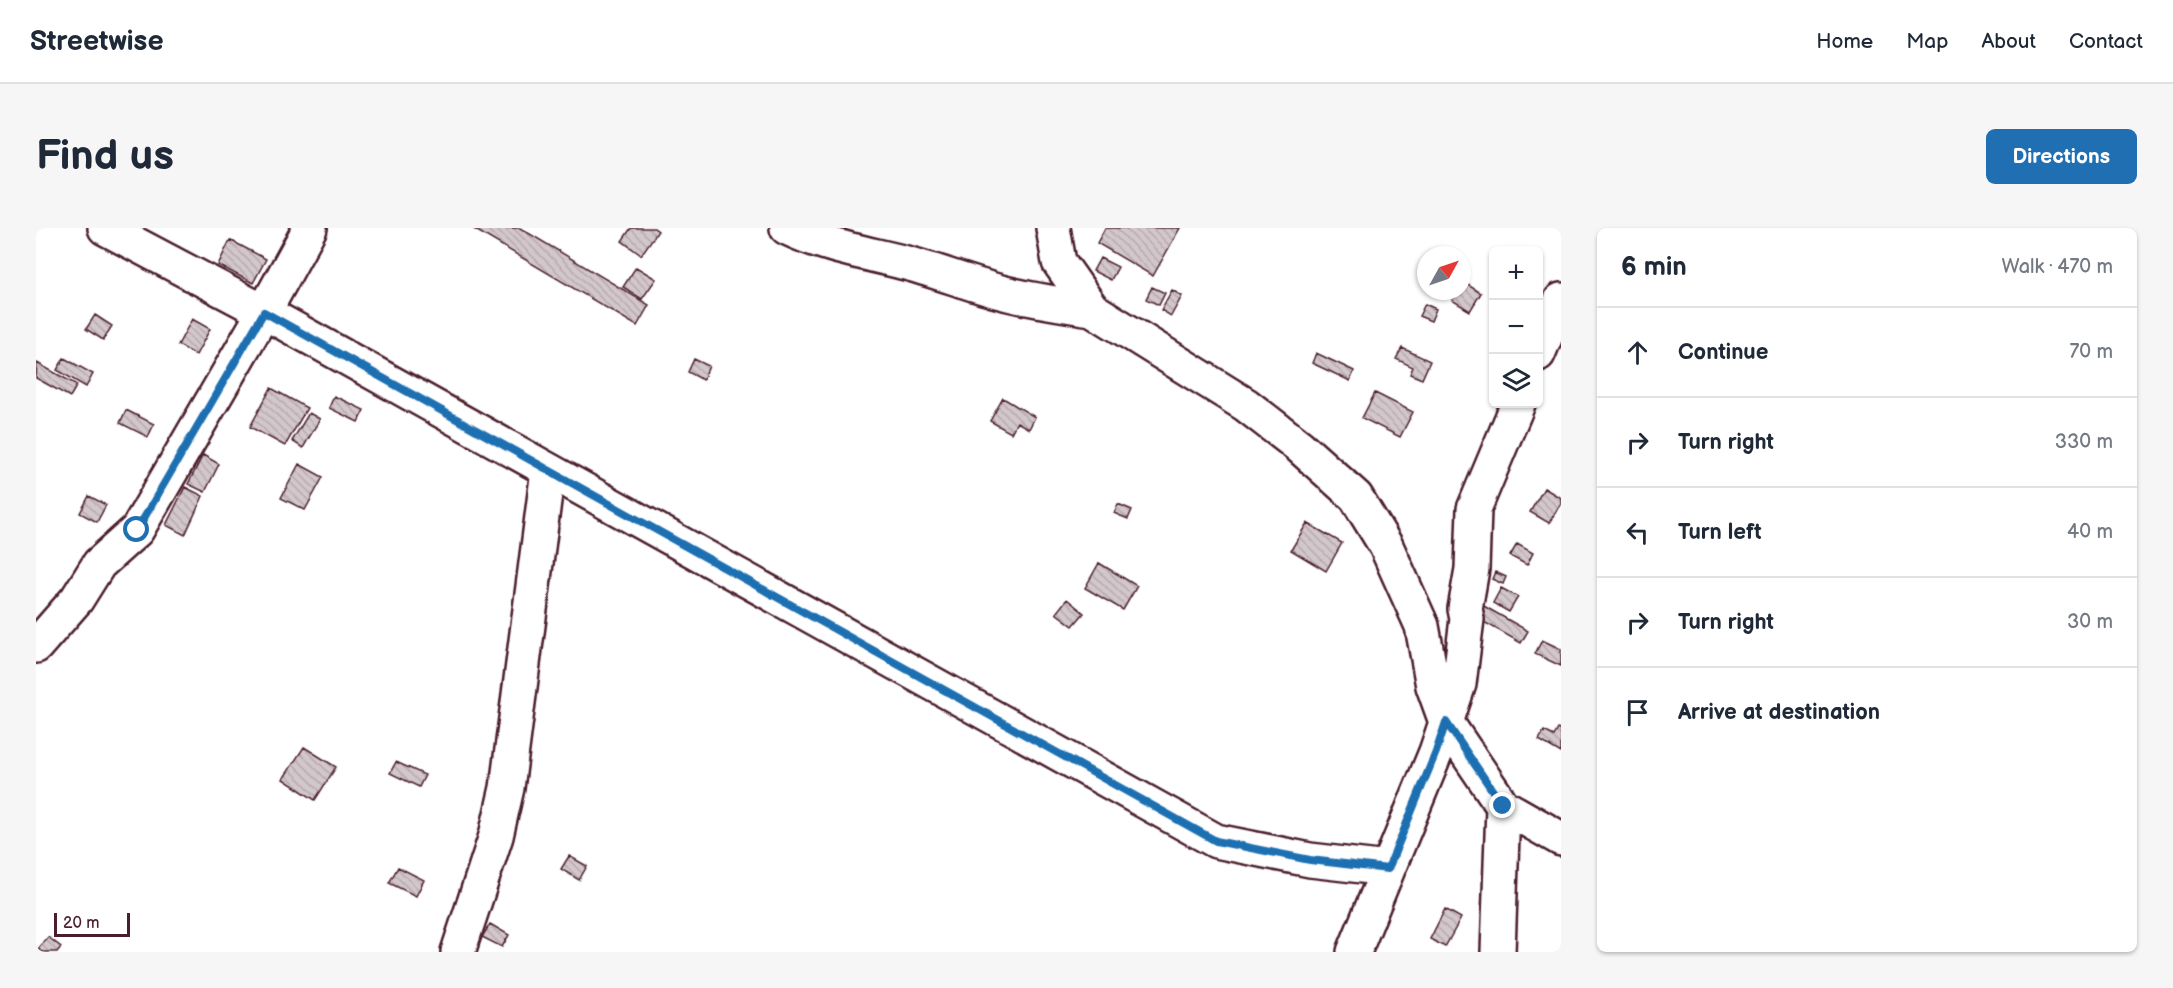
<!DOCTYPE html>
<html lang="en">
<head>
<meta charset="utf-8">
<style>
	:root { --surface:#fff; --page:#f6f6f7; --text:#1f2937; --muted:#747a83; --line:#e0e1e3; --accent:#1f6fb2 }
	body { margin:0; font-family:"Balsamiq Sans",sans-serif; background:var(--page); color:var(--text) }
	.controls { position:absolute; right:18px; top:18px; display:grid; overflow:hidden; border-radius:9px; box-shadow:0 2px 4px #0004 }
	.controls button { width:54px; height:54px; display:grid; place-items:center; padding:0; border:0; border-bottom:2px solid var(--line); background:var(--surface); color:var(--text); font:30px sans-serif }
	.compass { position:absolute; left:1381px; top:18px; width:54px; height:54px; border-radius:50%; background:var(--surface); box-shadow:0 2px 4px #0004; rotate:50deg }
	.scale { position:absolute; left:18px; bottom:15px; width:76px; box-sizing:border-box; padding-left:6px; border:3px solid #4a1f2b; border-top:0; font-size:16px; line-height:21px; white-space:nowrap; color:#4a1f2b; -webkit-text-stroke:4px #fff; paint-order:stroke }
	.stop { position:absolute; width:18px; height:18px; margin:-14px; border:4px solid #1f6fb2; border-radius:50%; background:#fff }
	.stop.end { background:#1f6fb2; border-color:#fff; box-shadow:0 2px 6px #0008 }
	.list { margin:0; padding:0; list-style:none }
	h2 { display:flex; justify-content:space-between; align-items:center; height:78px; margin:0; padding:0 24px; font-size:26px }
	h2 small { font-size:20px; font-weight:400; color:var(--muted) }
	.list li { display:grid; grid-template-columns:39px 1fr auto; gap:18px; align-items:center; box-sizing:border-box; height:90px; padding:0 24px; border-top:2px solid var(--line) }
	.list b { display:block; font-size:22px; white-space:nowrap }
	.list em { font-size:20px; font-style:normal; color:var(--muted) }
	.icon { flex:none; width:33px; height:33px; fill:none; stroke:currentColor; stroke-width:2; stroke-linecap:round; stroke-linejoin:round }
	.map { position:relative; flex:none; width:1525px; height:724px; overflow:hidden; border-radius:9px }
	header { display:flex; align-items:center; gap:36px; box-sizing:border-box; height:84px; padding:0 30px; background:var(--surface); border-bottom:2px solid var(--line) }
	header strong { font-size:28px }
	nav { display:flex; gap:33px; margin-inline-start:auto; font-size:21px }
	.intro { display:flex; align-items:center; justify-content:space-between; box-sizing:border-box; height:144px; padding:0 36px }
	h1 { margin:0; font-size:42px }
	.button { padding:15px 27px; border-radius:9px; background:var(--accent); color:#fff; font-size:21px; font-weight:700 }
	main { display:flex; gap:36px; padding:0 36px }
	aside { flex:1; background:var(--surface); border-radius:9px; box-shadow:0 2px 4px #0004 }
	.map>svg:first-child { display:block }
	.building { fill:url(#building-back-hatch); stroke:#4a1f2b; stroke-width:1.5 }
	.lines { fill:none; stroke-linecap:round; stroke-linejoin:round }
	.minor-casing { stroke:#4a1f2b; stroke-width:38 }
	.minor { stroke:#fff; stroke-width:33 }
	.route { stroke:#1f6fb2; stroke-width:8 }
</style>
</head>
<body>
<header>
<strong>Streetwise</strong>
<nav><a>Home</a><a>Map</a><a>About</a><a>Contact</a></nav>
</header>
<div class="intro"><h1>Find us</h1><a class="button">Directions</a></div>
<main>
<div class="map">
<svg width="1525" height="724" viewBox="0 0 1525 724">
	<defs>
		<pattern id="building-back-hatch" width="6" height="6" patternUnits="userSpaceOnUse" patternTransform="scale(1.5)"><rect width="6" height="6" fill="#d2c7cb"/><path d="M-1 5l2 2M0 0l6 6M5-1l2 2" fill="none" stroke="#b6aaae"/></pattern>
	</defs>
	<rect width="100%" height="100%" fill="#fff"/>
	<filter id="ink" filterUnits="userSpaceOnUse"><feTurbulence type="fractalNoise" baseFrequency=".0167" numOctaves="2"/><feDisplacementMap in="SourceGraphic" scale="12" xChannelSelector="R" yChannelSelector="G"/><feConvolveMatrix kernelMatrix="1 2 1 2 8 2 1 2 1" color-interpolation-filters="sRGB"/></filter>
	<g filter="url(#ink)">
		<!-- building -->
		<path class="building" d="M436,0H484L613,77L601,98Z
			M595,0H618L622,3L605,27L586,13Z
			M1069,0H1144L1117,48L1061,15Z
			M194,12L230,31L217,55L182,37Z
			M1064,30L1082,39L1075,52L1057,43Z
			M600,39L620,51L606,71L587,59Z
			M1427,54L1445,65L1434,83L1416,72L1422,63H1426Z
			M1116,59L1129,65L1123,77L1110,71Z
			M1136,62L1146,68L1135,88L1125,82Z
			M1389,76L1400,81L1395,93L1383,88Z
			M59,87L76,98L67,112L50,101Z
			M156,91L174,101L160,127L142,117Z
			M1366,120L1394,133L1386,151L1374,146L1377,139L1360,131Z
			M1280,125L1318,143L1314,153L1276,135Z
			M28,130L57,146L50,159L21,142Z
			M658,131L673,138L667,152L652,144Z
			M1,135L41,157L34,169L0,150Z
			M235,160L271,180L249,218L214,199Z
			M1339,165L1377,184L1364,209L1326,190Z
			M298,168L328,182L322,194L293,180Z
			M967,170L999,189L993,201L981,194L975,205L954,193Z
			M90,182L118,196L112,209L84,195Z
			M273,185L284,191L267,220L256,213Z
			M167,227L183,236L169,264L152,256Z
			M263,236L287,249L269,282L245,270Z
			M149,259L167,268L149,307L130,297Z
			M1508,260L1525,270V275L1513,295L1494,284Z
			M53,268L70,277L61,294L44,285Z
			M1082,276L1096,282L1092,291L1078,285Z
			M1271,295L1306,315L1290,343L1255,322Z
			M1481,316L1497,325L1491,337L1474,328Z
			M1063,335L1101,358L1087,382L1049,360Z
			M1459,344L1470,349L1467,356L1456,351Z
			M1465,360L1482,369L1473,384L1457,375Z
			M1031,371L1048,385L1037,398L1020,385Z
			M1446,377L1492,403L1485,415L1439,389Z
			M1506,412L1525,421V438L1499,426Z
			M1522,501L1525,503V525L1503,512L1508,503L1518,508Z
			M268,519L300,539L279,572L247,551Z
			M360,534L389,547L383,559L354,545Z
			M533,628L551,638L543,652L525,641Z
			M362,639L388,652L380,668L353,655Z
			M1409,681L1425,690L1409,719L1394,711Z
			M454,696L473,707L466,719L446,709Z
			M12,709L25,719L21,724H6L2,721Z"/>
		<g class="lines">
			<!-- minor casing -->
			<g class="minor-casing">
				<path id="minor" d="M69,0L228,84L1180,613L1274,632L1352,641
					M751,0C790,19 832,25 874,36C903,44 932,55 961,63C993,72 1024,76 1056,81
					M1017,0L1023,34L1056,81L1210,177L1263,218L1320,269L1350,318L1386,398L1397,458L1410,494L1467,578L1525,611
					M1502,126L1525,72
					M0,418L41,371L63,336L101,302L228,84L274,0
					M422,724L460,608L471,560L512,242
					M1318,724L1400,524L1423,456L1431,391L1429,381L1436,341L1438,281L1482,176
					M1462,724L1467,578"/>
			</g>
			<!-- minor -->
			<use href="#minor" class="minor"/>
		</g>
	</g>
	<g class="lines" filter="url(#ink)">
		<!-- route -->
		<path class="route" d="M101,302L228,84L1180,613L1274,632L1352,641L1400,524L1410,494L1467,578"/>
	</g>
</svg>
<div class="controls">
<button>+</button>
<button>−</button>
<button><svg class="icon" aria-label="layers" viewBox="0 0 24 24"><path d="M12 4l9 5-9 5-9-5zM3 14l9 5 9-5"/></svg></button>
</div>
<svg class="compass" viewBox="-18 -18 36 36"><path d="M0-13l5 13h-10z" fill="#e53935"/><path d="M0 13l5-13h-10z" fill="#747a83"/></svg>
<div class="scale">20 m</div>
<div class="stop" style="left:101px;top:302px"></div>
<div class="stop end" style="left:1467px;top:578px"></div>
</div>
<aside>
<h2>6 min<small>Walk · 470 m</small></h2>
<ul class="list">
<li><svg class="icon" aria-label="ahead" viewBox="0 0 24 24"><path d="M12 20V5M6 11l6-6 6 6"/></svg><div><b>Continue</b></div><em>70 m</em></li>
<li><svg class="icon" aria-label="right" viewBox="0 0 24 24"><path d="M7 20v-9h11M14 6l5 5-5 5"/></svg><div><b>Turn right</b></div><em>330 m</em></li>
<li><svg class="icon" aria-label="left" viewBox="0 0 24 24"><path d="M17 20v-9H6M10 6l-5 5 5 5"/></svg><div><b>Turn left</b></div><em>40 m</em></li>
<li><svg class="icon" aria-label="right" viewBox="0 0 24 24"><path d="M7 20v-9h11M14 6l5 5-5 5"/></svg><div><b>Turn right</b></div><em>30 m</em></li>
<li><svg class="icon" aria-label="arrive" viewBox="0 0 24 24"><path d="M6 21V4h12l-3 4 3 4H6"/></svg><div><b>Arrive at destination</b></div></li>
</ul>
</aside>
</main>
</body>
</html>
